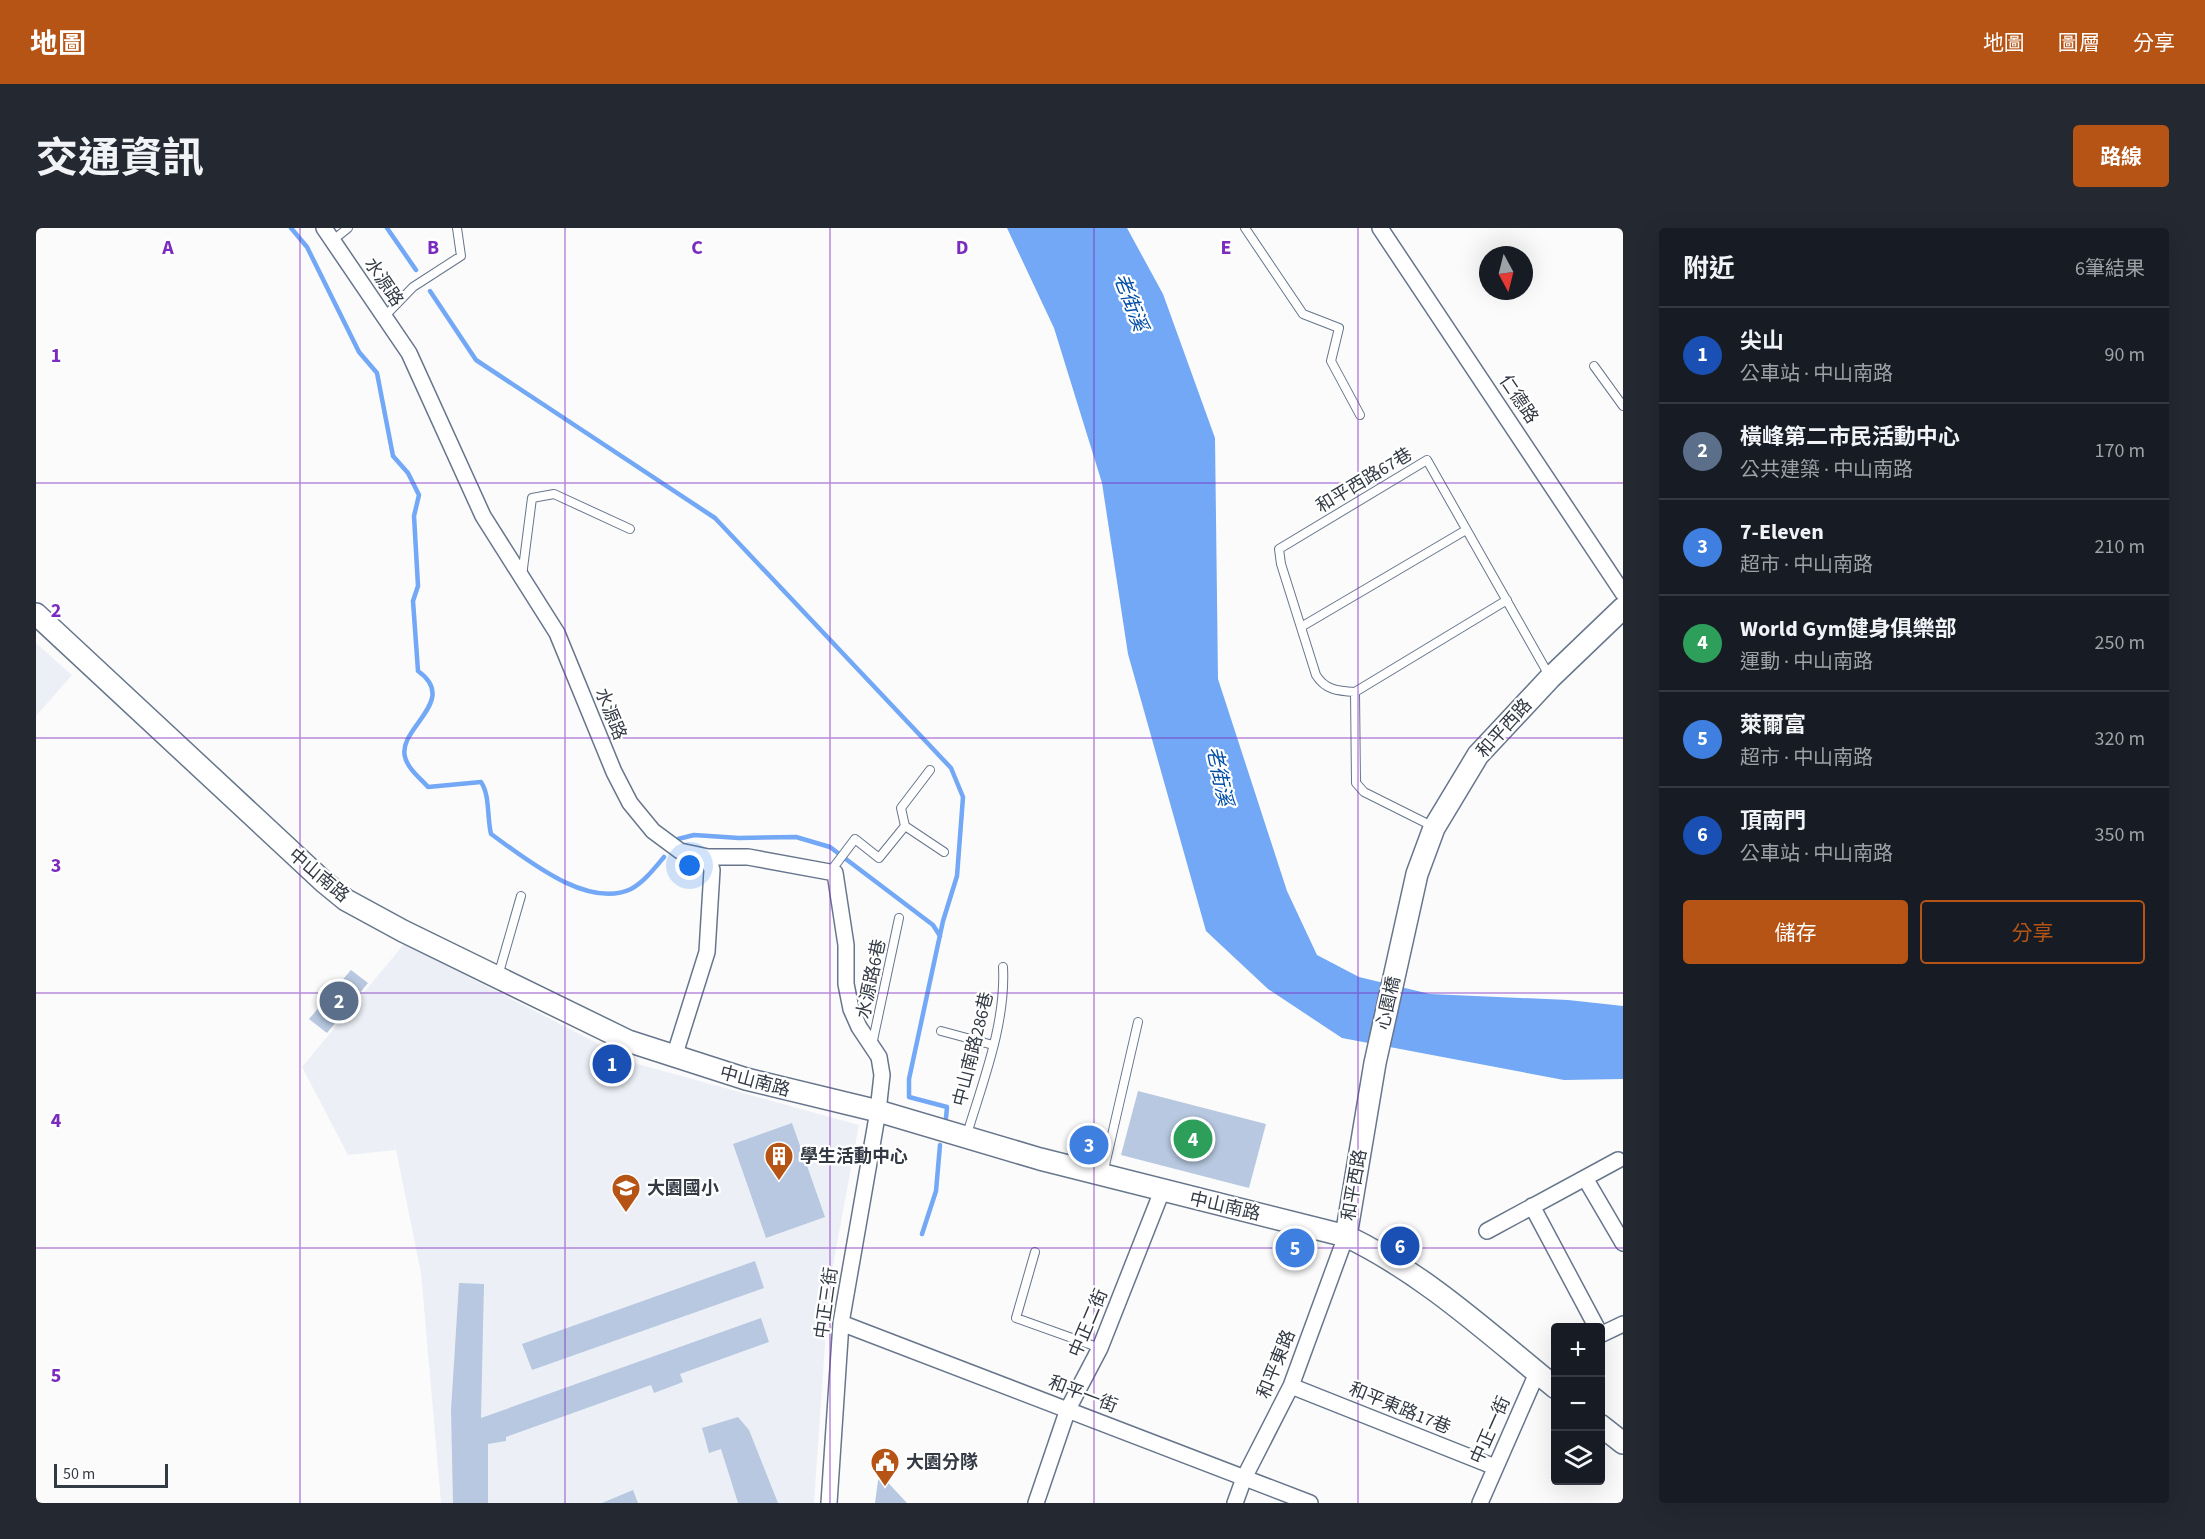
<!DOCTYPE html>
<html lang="zh-TW">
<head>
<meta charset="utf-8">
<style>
	:root { --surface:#171b24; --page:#242831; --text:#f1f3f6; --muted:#9ea1a6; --line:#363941; --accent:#b65416 }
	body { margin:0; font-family:"Source Sans 3","Noto Sans TC",sans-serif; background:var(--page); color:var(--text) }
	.controls { position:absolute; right:18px; bottom:18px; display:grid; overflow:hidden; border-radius:6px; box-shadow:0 6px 24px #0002 }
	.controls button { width:54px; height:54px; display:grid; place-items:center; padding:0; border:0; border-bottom:2px solid var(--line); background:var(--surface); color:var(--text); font:30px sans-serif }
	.compass { position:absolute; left:1443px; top:18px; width:54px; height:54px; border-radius:50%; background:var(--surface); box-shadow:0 6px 24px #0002; rotate:173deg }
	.scale { position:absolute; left:18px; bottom:15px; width:114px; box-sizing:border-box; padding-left:6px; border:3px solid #333a44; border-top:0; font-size:16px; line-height:21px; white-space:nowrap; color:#333a44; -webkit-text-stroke:4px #fff; paint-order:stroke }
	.you { position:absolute; left:654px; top:638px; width:21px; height:21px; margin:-15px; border:4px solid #fff; border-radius:50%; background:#1a73e8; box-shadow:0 0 0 9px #1a73e833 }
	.badge { display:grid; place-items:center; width:39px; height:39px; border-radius:50%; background:var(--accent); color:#fff; font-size:20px; font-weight:700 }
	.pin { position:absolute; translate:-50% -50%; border:3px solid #fff; box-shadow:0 2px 6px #0006 }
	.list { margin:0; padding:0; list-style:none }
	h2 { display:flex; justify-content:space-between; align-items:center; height:78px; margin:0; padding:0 24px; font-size:26px }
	h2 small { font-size:20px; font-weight:400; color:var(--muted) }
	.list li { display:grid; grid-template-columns:39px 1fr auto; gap:18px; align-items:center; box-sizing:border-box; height:96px; padding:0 24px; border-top:2px solid var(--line) }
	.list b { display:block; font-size:22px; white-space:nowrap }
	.list p { margin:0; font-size:20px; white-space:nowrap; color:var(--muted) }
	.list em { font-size:20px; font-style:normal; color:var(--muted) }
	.actions { display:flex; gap:12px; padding:18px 24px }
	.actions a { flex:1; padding:14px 0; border:2px solid var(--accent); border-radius:6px; text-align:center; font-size:21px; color:var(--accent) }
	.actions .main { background:var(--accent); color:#fff }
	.icon { flex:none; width:33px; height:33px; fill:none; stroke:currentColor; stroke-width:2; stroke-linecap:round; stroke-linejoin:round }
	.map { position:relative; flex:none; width:1587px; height:1275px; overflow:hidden; border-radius:6px }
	header { display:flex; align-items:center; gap:36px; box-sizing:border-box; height:84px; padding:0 30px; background:var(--accent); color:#fff }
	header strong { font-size:28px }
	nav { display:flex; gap:33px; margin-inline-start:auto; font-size:21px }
	.intro { display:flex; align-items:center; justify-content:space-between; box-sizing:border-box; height:144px; padding:0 36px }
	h1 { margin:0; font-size:42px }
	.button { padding:15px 27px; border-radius:6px; background:var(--accent); color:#fff; font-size:21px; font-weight:700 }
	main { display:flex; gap:36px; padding:0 36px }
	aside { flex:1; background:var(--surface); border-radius:6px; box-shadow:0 6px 24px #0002 }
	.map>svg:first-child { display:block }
	.built { fill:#ecf0f6 }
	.water { fill:#72a8f5 }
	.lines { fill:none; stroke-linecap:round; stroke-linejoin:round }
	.stream { stroke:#72a8f5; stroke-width:4.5 }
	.building { fill:#b7c8e0 }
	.lane-casing { stroke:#67768c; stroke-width:10 }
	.street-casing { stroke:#67768c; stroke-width:18 }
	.secondary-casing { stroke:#67768c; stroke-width:24 }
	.lane { stroke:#fff; stroke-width:8 }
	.street { stroke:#fff; stroke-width:15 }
	.secondary { stroke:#fff; stroke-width:21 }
	.grid { fill:none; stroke:#7b2cbf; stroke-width:1.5; stroke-opacity:0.55 }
	.labels { text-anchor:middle; stroke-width:4.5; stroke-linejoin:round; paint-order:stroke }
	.street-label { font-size:18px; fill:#333a44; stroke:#fff }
	.poi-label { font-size:18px; font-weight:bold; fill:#333a44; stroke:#fff; text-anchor:start }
	.water-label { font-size:20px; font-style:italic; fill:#014ea6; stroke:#fff }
	.grid-label { font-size:20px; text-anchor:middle; font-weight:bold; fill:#7b2cbf; stroke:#fff; stroke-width:4.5; stroke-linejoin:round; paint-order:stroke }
</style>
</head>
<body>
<header>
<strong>地圖</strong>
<nav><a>地圖</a><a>圖層</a><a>分享</a></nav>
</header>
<div class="intro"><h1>交通資訊</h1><a class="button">路線</a></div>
<main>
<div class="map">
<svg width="1587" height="1275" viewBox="0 0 1587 1275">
	<rect width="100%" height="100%" fill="#fbfbfb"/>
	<!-- built -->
	<path class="built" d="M0,415L36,447L0,488Z
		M368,716L602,836L823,897L793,1059L778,1275H405L385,1045L360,922L312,927L266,839Z"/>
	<!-- water -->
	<path class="water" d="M971,0H1091L1127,66L1179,210L1182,451L1251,663L1281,727L1323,749L1394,766L1532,772L1587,778V851L1528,852L1306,810L1232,761L1170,703L1092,426L1066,255L1018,100Z"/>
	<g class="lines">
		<!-- stream -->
		<path class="stream" d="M255,0L271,19L323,124L341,145L357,228L372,245L383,267L378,288L382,358L377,373L382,443C424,473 361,500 369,529C372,541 384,550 392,559L445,554C454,567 451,590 455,606C489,630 551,682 595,661C608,654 618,641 628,629
			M351,0L380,42
			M394,63L440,132L679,290L915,540L927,569L921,648L907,693L873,851V869L911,879L910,890
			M642,611L658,607L703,610L760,609L794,619L897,697L904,708
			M886,1006L900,963L904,917"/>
	</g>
	<!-- building -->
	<path class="building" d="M315,742L332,755L291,805L273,791Z
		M1102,863L1230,896L1213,960L1085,927Z
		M756,895L789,989L730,1010L697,916Z
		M719,1033L728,1060L496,1142L486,1116Z
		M423,1055L448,1056L445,1190L725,1090L733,1114L644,1146L647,1154L618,1165L615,1157L470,1209V1213L452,1216V1275H417L415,1182Z
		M702,1189L713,1202L742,1275H702L685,1221L673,1225L666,1200Z
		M843,1245L871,1275H839Z
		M597,1262L602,1275H566Z"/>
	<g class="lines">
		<!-- lane casing -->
		<g class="lane-casing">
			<path id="lane" d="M1209,0L1267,86L1303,100L1295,133L1324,187
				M296,13L312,0
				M348,89L377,59L425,28L421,0
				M1558,138L1587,178
				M486,348L496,270L518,266L594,301
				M1265,399L1430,302
				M1319,464C1302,463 1289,462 1280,447L1245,336L1243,321L1391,232L1514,449
				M1319,464L1320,555L1328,564L1398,599
				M1319,464L1471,372
				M869,598L908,624
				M794,644L819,611L843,630L869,598L865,580L894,542
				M462,748L485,668
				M905,803L957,817
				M836,817L863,690
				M931,906C947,853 970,795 967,739
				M1067,946L1102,794
				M999,1024L980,1090L1064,1120"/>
		</g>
		<!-- street casing -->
		<g class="street-casing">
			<path id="street" d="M288,0L373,125L447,288L521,405L578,544L594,575L617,603L644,623L672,629H712L799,645L810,717V756L815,781L823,799L843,829L846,847L842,883L805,1095L793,1275
				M1344,0L1587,365
				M638,829L671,724L676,642L672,629
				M1549,950L1587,1015
				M1496,978L1561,1100
				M1451,1003L1582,932
				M805,1095L1274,1275
				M1564,1107L1587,1096
				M1255,1158L1459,1239
				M1000,1275L1032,1181L1064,1120L1126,963
				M1199,1275L1208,1250L1255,1158L1310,1008
				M1444,1275L1501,1145"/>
		</g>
		<!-- secondary casing -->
		<g class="secondary-casing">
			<path id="secondary" d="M0,386L288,654L310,672L367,703L592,813L710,851L842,883L1004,931L1310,1008C1389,1046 1452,1105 1520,1160
				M1310,1008L1339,835L1381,646L1398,600L1442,527L1514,450L1587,380
				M1564,1197L1587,1215"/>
		</g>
		<!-- lane -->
		<use href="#lane" class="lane"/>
		<!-- street -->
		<use href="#street" class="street"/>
		<!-- secondary -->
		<use href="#secondary" class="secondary"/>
	</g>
	<!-- grid -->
	<path class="grid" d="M264,0V1275M529,0V1275M794,0V1275M1058,0V1275M1322,0V1275M0,255H1587M0,510H1587M0,765H1587M0,1020H1587"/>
	<!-- icons -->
	<defs>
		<g id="building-pin" transform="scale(1.5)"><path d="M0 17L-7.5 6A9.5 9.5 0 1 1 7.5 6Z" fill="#b65416" stroke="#fff"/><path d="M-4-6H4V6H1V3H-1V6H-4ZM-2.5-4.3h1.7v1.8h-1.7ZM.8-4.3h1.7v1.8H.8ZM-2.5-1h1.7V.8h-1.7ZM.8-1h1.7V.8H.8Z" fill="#fff"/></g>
		<g id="school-pin" transform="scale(1.5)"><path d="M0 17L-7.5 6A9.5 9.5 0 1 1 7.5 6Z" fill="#b65416" stroke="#fff"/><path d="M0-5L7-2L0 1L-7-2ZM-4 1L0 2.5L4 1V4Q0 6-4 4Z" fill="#fff"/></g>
		<g id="civic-pin" transform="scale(1.5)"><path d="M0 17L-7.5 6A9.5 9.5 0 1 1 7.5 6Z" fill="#b65416" stroke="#fff"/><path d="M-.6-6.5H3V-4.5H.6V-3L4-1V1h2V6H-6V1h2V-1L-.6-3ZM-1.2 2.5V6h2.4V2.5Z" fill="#fff"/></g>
	</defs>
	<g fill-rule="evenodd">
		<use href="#building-pin" x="743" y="928"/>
		<use href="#school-pin" x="590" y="960"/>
		<use href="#civic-pin" x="849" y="1234"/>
	</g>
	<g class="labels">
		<!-- street labels -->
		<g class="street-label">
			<text transform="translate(348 54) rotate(56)" y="6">水源路</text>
			<text transform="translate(1483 171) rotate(56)" y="6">仁德路</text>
			<text transform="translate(1328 252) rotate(-31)" y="6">和平西路67巷</text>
			<text transform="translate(575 486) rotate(68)" y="6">水源路</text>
			<text transform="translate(1468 500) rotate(-48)" y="6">和平西路</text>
			<text transform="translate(283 647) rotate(40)" y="6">中山南路</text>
			<text transform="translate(835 751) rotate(-78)" y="6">水源路6巷</text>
			<text transform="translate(1352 775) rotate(-77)" y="6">心園橋</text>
			<text transform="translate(937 821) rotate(-76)" y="6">中山南路286巷</text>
			<text transform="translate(719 853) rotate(15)" y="6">中山南路</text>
			<text transform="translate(1318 957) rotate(-80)" y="6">和平西路</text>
			<text transform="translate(1189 978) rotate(13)" y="6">中山南路</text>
			<text transform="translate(790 1075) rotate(-82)" y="6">中正三街</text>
			<text transform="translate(1052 1095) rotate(-67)" y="6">中正二街</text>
			<text transform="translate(1240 1136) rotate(-68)" y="6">和平東路</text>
			<text transform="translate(1047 1166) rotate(21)" y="6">和平一街</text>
			<text transform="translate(1364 1180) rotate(22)" y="6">和平東路17巷</text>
			<text transform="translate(1454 1202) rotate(-66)" y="6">中正一街</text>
		</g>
		<!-- poi labels -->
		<g class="poi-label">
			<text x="764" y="934">學生活動中心</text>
			<text x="611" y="966">大園國小</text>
			<text x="870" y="1240">大園分隊</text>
		</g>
		<!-- water labels -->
		<g class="water-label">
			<text transform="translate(1095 74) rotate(69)" y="7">老街溪</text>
			<text transform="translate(1184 548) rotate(78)" y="7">老街溪</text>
		</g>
	</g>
	<g class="grid-label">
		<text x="132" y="26">A</text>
		<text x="397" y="26">B</text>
		<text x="661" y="26">C</text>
		<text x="926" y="26">D</text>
		<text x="1190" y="26">E</text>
		<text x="20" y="134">1</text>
		<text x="20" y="389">2</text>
		<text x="20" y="644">3</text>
		<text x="20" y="899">4</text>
		<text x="20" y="1154">5</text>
	</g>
</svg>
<div class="controls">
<button>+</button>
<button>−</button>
<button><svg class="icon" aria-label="layers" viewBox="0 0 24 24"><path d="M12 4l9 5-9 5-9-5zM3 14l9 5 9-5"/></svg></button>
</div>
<svg class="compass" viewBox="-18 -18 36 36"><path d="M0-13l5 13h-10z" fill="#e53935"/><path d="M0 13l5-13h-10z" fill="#9ea1a6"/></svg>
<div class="scale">50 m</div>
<div class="you"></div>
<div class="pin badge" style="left:576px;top:836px;background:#1a4fb4">1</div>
<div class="pin badge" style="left:303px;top:773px;background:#5c6f8a">2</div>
<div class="pin badge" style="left:1053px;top:917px;background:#3f7fe0">3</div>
<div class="pin badge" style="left:1157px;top:911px;background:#2e9e5b">4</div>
<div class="pin badge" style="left:1259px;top:1020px;background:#3f7fe0">5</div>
<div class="pin badge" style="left:1364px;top:1018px;background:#1a4fb4">6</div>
</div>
<aside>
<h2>附近<small>6筆結果</small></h2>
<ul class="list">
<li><span class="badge" style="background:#1a4fb4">1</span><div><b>尖山</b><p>公車站 · 中山南路</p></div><em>90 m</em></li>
<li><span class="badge" style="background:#5c6f8a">2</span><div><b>橫峰第二市民活動中心</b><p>公共建築 · 中山南路</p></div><em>170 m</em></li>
<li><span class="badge" style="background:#3f7fe0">3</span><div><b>7-Eleven</b><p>超市 · 中山南路</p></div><em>210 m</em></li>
<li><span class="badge" style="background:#2e9e5b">4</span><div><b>World Gym健身俱樂部</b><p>運動 · 中山南路</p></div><em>250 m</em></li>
<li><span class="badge" style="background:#3f7fe0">5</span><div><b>萊爾富</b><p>超市 · 中山南路</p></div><em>320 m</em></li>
<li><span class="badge" style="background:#1a4fb4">6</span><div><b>頂南門</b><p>公車站 · 中山南路</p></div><em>350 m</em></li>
</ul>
<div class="actions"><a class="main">儲存</a><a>分享</a></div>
</aside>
</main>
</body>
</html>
